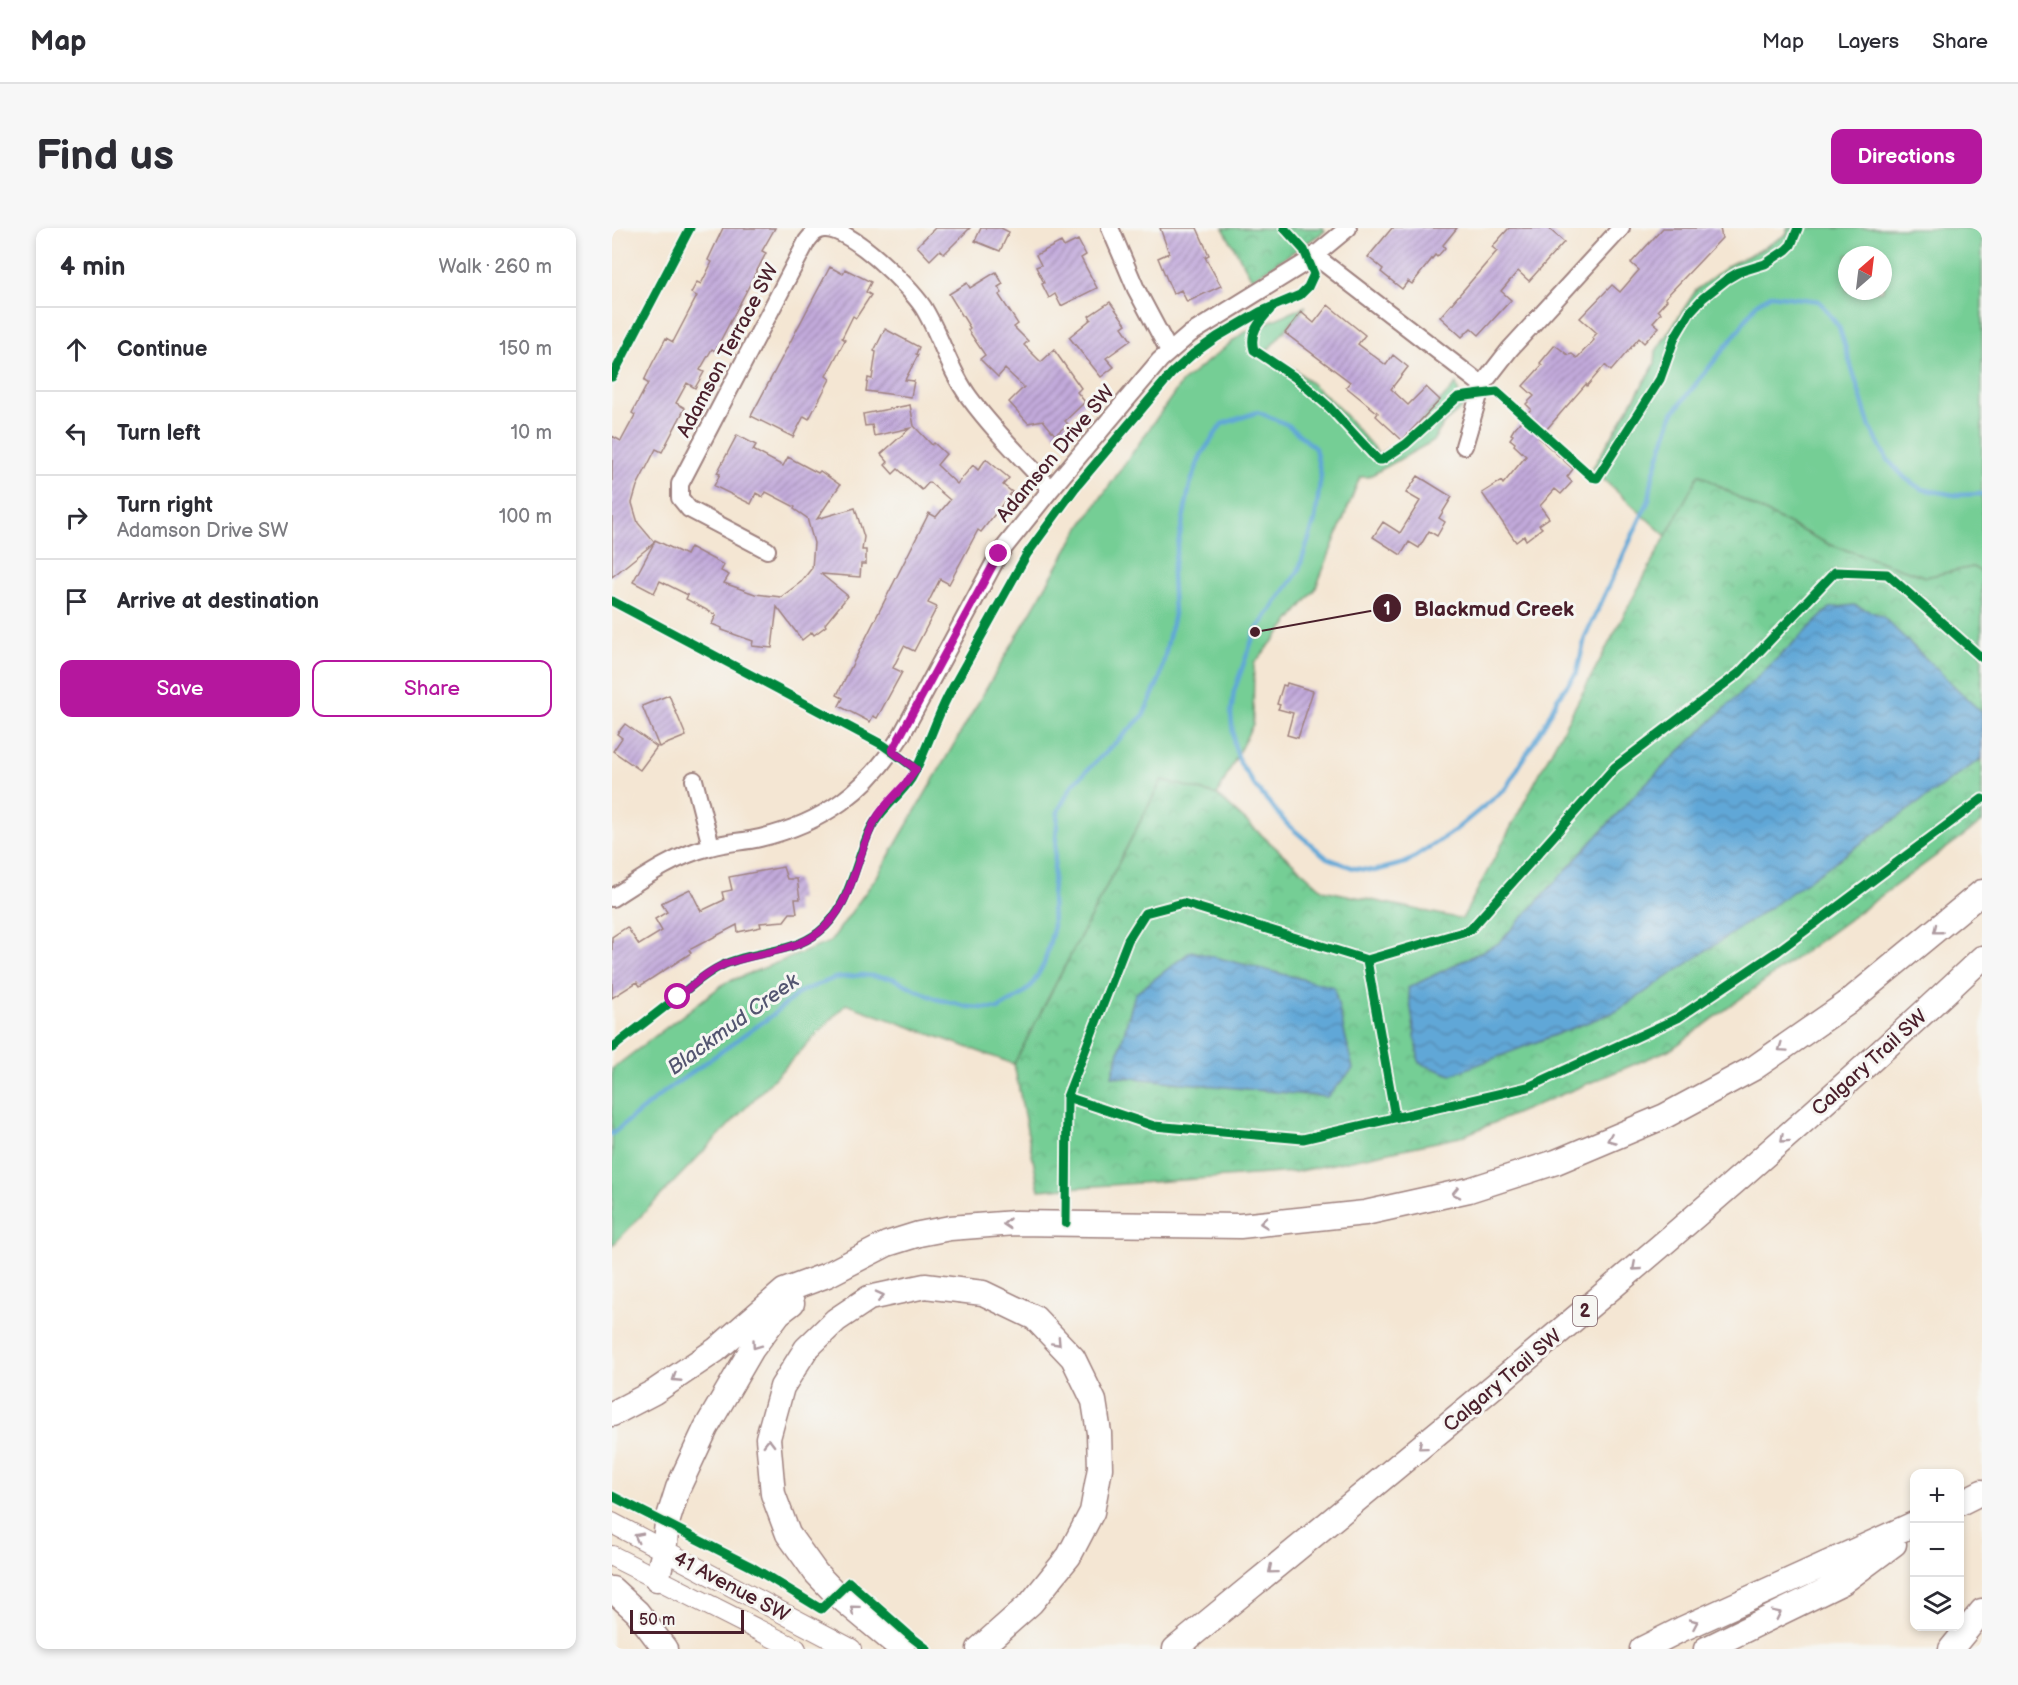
<!DOCTYPE html>
<html lang="en">
<head>
<meta charset="utf-8">
<style>
	:root { --surface:#fff; --page:#f7f7f7; --text:#2b2b33; --muted:#7c7c81; --line:#e1e1e2; --accent:#b5179e }
	body { margin:0; font-family:"Balsamiq Sans",sans-serif; background:var(--page); color:var(--text) }
	.controls { position:absolute; right:18px; bottom:18px; display:grid; overflow:hidden; border-radius:12px; box-shadow:0 3px 9px #0003 }
	.controls button { width:54px; height:54px; display:grid; place-items:center; padding:0; border:0; border-bottom:2px solid var(--line); background:var(--surface); color:var(--text); font:30px sans-serif }
	.compass { position:absolute; left:1226px; top:18px; width:54px; height:54px; border-radius:50%; background:var(--surface); box-shadow:0 3px 9px #0003; rotate:28deg }
	.scale { position:absolute; left:18px; bottom:15px; width:114px; box-sizing:border-box; padding-left:6px; border:3px solid #4a1f2b; border-top:0; font-size:16px; line-height:21px; white-space:nowrap; color:#4a1f2b; -webkit-text-stroke:4px #f6f6f2; paint-order:stroke }
	.stop { position:absolute; width:18px; height:18px; margin:-14px; border:4px solid #b5179e; border-radius:50%; background:#fff }
	.stop.end { background:#b5179e; border-color:#fff; box-shadow:0 2px 6px #0008 }
	.list { margin:0; padding:0; list-style:none }
	h2 { display:flex; justify-content:space-between; align-items:center; height:78px; margin:0; padding:0 24px; font-size:26px }
	h2 small { font-size:20px; font-weight:400; color:var(--muted) }
	.list li { display:grid; grid-template-columns:39px 1fr auto; gap:18px; align-items:center; box-sizing:border-box; height:84px; padding:0 24px; border-top:2px solid var(--line) }
	.list b { display:block; font-size:22px; white-space:nowrap }
	.list p { margin:0; font-size:20px; white-space:nowrap; color:var(--muted) }
	.list em { font-size:20px; font-style:normal; color:var(--muted) }
	.actions { display:flex; gap:12px; padding:18px 24px }
	.actions a { flex:1; padding:14px 0; border:2px solid var(--accent); border-radius:12px; text-align:center; font-size:21px; color:var(--accent) }
	.actions .main { background:var(--accent); color:#fff }
	.icon { flex:none; width:33px; height:33px; fill:none; stroke:currentColor; stroke-width:2; stroke-linecap:round; stroke-linejoin:round }
	.map { position:relative; flex:none; width:1370px; height:1421px; overflow:hidden; border-radius:12px }
	header { display:flex; align-items:center; gap:36px; box-sizing:border-box; height:84px; padding:0 30px; background:var(--surface); border-bottom:2px solid var(--line) }
	header strong { font-size:28px }
	nav { display:flex; gap:33px; margin-inline-start:auto; font-size:21px }
	.intro { display:flex; align-items:center; justify-content:space-between; box-sizing:border-box; height:144px; padding:0 36px }
	h1 { margin:0; font-size:42px }
	.button { padding:15px 27px; border-radius:12px; background:var(--accent); color:#fff; font-size:21px; font-weight:700 }
	main { display:flex; gap:36px; padding:0 36px }
	aside { flex:1; background:var(--surface); border-radius:12px; box-shadow:0 3px 9px #0003 }
	.map>svg:first-child { display:block }
	.grass { fill:#74ce95; stroke:#5f7660; stroke-width:1.5; fill-rule:evenodd }
	.park { fill:url(#park-crowns); stroke:#5f7660; stroke-width:1.5 }
	.water { fill:url(#water-waves); stroke:#566381; stroke-width:1.5 }
	.lines { fill:none; stroke-linecap:round; stroke-linejoin:round }
	.stream { stroke:#61a7d7; stroke-width:4.5 }
	.building { fill:url(#building-hatch) }
	.minor-casing { stroke:#9f827f; stroke-width:20 }
	.major-casing { stroke:#9f827f; stroke-width:22 }
	.highway-casing { stroke:#9f827f; stroke-width:27 }
	.minor { stroke:#fff; stroke-width:16 }
	.major { stroke:#fff; stroke-width:20 }
	.highway { stroke:#fff; stroke-width:24 }
	.cycleway-casing { stroke:#f6f6f2; stroke-width:13 }
	.cycleway { stroke:#00873e; stroke-width:9 }
	.oneway { stroke:#ae9aa0 }
	.route { stroke:#b5179e; stroke-width:8 }
	.labels { text-anchor:middle; stroke-width:6; stroke-linejoin:round; paint-order:stroke }
	.shield { fill:#f6f6f2; stroke:#7e6067; stroke-width:1.5 }
	.shield-label { font-size:18px; font-weight:bold; fill:#4a1f2b }
	.street-label { font-size:20px; fill:#4a1f2b; stroke:#f6f6f2 }
	.water-label { font-size:21px; font-style:italic; fill:#535570; stroke:#f6f6f2 }
	.leader { fill:none; stroke:#4a1f2b; stroke-width:2 }
	.callout-dot { fill:#4a1f2b; stroke:#f6f6f2; stroke-width:2 }
	.mark-label { font-size:18px; text-anchor:middle; font-weight:bold; fill:#fff }
	.callout-label { font-size:21px; text-anchor:middle; font-weight:bold; fill:#4a1f2b; stroke:#f6f6f2; stroke-width:6; stroke-linejoin:round; paint-order:stroke }
</style>
</head>
<body>
<header>
<strong>Map</strong>
<nav><a>Map</a><a>Layers</a><a>Share</a></nav>
</header>
<div class="intro"><h1>Find us</h1><a class="button">Directions</a></div>
<main>
<aside>
<h2>4 min<small>Walk · 260 m</small></h2>
<ul class="list">
<li><svg class="icon" aria-label="ahead" viewBox="0 0 24 24"><path d="M12 20V5M6 11l6-6 6 6"/></svg><div><b>Continue</b></div><em>150 m</em></li>
<li><svg class="icon" aria-label="left" viewBox="0 0 24 24"><path d="M17 20v-9H6M10 6l-5 5 5 5"/></svg><div><b>Turn left</b></div><em>10 m</em></li>
<li><svg class="icon" aria-label="right" viewBox="0 0 24 24"><path d="M7 20v-9h11M14 6l5 5-5 5"/></svg><div><b>Turn right</b><p>Adamson Drive SW</p></div><em>100 m</em></li>
<li><svg class="icon" aria-label="arrive" viewBox="0 0 24 24"><path d="M6 21V4h12l-3 4 3 4H6"/></svg><div><b>Arrive at destination</b></div></li>
</ul>
<div class="actions"><a class="main">Save</a><a>Share</a></div>
</aside>
<div class="map">
<svg width="1370" height="1421" viewBox="0 0 1370 1421">
	<defs>
		<pattern id="park-crowns" width="20" height="18" patternUnits="userSpaceOnUse" patternTransform="scale(1.5)"><rect width="20" height="18" fill="#74ce95"/><path d="M2 6a3 3 0 1 1 6 0M12 15a3 3 0 1 1 6 0" fill="none" stroke="#66b081"/></pattern>
		<pattern id="water-waves" width="16" height="10" patternUnits="userSpaceOnUse" patternTransform="scale(1.5)"><rect width="16" height="10" fill="#61a7d7"/><path d="M0 5q4-4 8 0t8 0" fill="none" stroke="#5287af"/></pattern>
		<pattern id="building-hatch" width="6" height="6" patternUnits="userSpaceOnUse" patternTransform="scale(1.5)"><rect width="6" height="6" fill="#c2aadb"/><path d="M-1 1l2-2M0 6l6-6M5 7l2-2" fill="none" stroke="#a08ab2"/></pattern>
	</defs>
	<rect width="100%" height="100%" fill="#f6f6f2"/>
	<filter id="ink" filterUnits="userSpaceOnUse"><feTurbulence type="fractalNoise" baseFrequency=".0167" numOctaves="2"/><feDisplacementMap in="SourceGraphic" scale="12" xChannelSelector="R" yChannelSelector="G"/><feConvolveMatrix kernelMatrix="1 2 1 2 8 2 1 2 1" color-interpolation-filters="sRGB"/></filter>
	<filter id="wash" filterUnits="userSpaceOnUse"><feTurbulence type="fractalNoise" baseFrequency=".008" numOctaves="4" result="noise"/><feDisplacementMap in="SourceGraphic" scale="24" xChannelSelector="R" yChannelSelector="G"/><feGaussianBlur stdDeviation="1.35" result="paint"/><feColorMatrix in="noise" values="0 0 0 0 0 0 0 0 0 0 0 0 0 0 0 0 0 1.4 0 .05"/><feComposite in="paint" operator="in"/></filter>
	<g filter="url(#wash)">
		<rect width="100%" height="100%" fill="#f4e6d3"/>
		<!-- grass -->
		<path class="grass" d="M1175,0H1370V345L1361,339L1314,349L1216,316L1139,277L1087,247L1054,308L980,241L1043,136L1044,123L1084,62L1117,37L1150,21L1175,6ZM1235,27H1271V63H1235Z
			M694,78L654,124L684,142L724,177L767,226L792,212L844,156L851,179L832,195L821,213L756,249H748L703,362L642,436L641,496L605,567L550,552L402,836L234,776L0,1018V841L113,755L218,714L266,647L467,301L570,154L631,105Z"/>
		<!-- park -->
		<path class="park" d="M611,0H711L713,3L640,51Z
			M1087,246L1139,277L1216,316L1314,349L1361,339L1370,345V594L1061,820L848,909L683,944L427,962L402,836L550,552L605,567L711,662L850,691Z"/>
		<!-- water -->
		<path class="water" d="M1242,377L1270,388L1370,485V530L1156,681L1005,783L839,847L807,835L796,760L887,715L1029,560L1218,380Z
			M579,723L722,759L741,841L715,869L500,848L523,766Z"/>
		<g class="lines">
			<!-- stream -->
			<path class="stream" d="M1370,0V2
				M0,906L52,864L158,789L188,764L223,750L250,747L280,750L324,771L357,779L386,781L409,767L420,757L432,736L441,702L440,669L446,583L461,556L531,488L548,450L562,386L560,346L578,257L589,227L610,196L646,184L676,197L703,220L709,247L703,292L686,344L643,404L622,463L619,486L622,516L628,535L643,558L675,596L715,630L741,640L762,643L793,635L842,603L894,560L935,492L945,471L965,444L973,409L1037,272L1041,247L1061,185L1126,103L1145,75L1159,67L1207,73L1227,99L1258,199L1275,231L1293,250L1309,261L1343,267L1370,266"/>
		</g>
		<g id="blocks">
			<!-- building -->
			<path class="building" d="M111,0H163L150,23L154,25L136,60L103,123L100,121L88,142L92,144L83,160L75,155L64,175L73,180L50,224L44,221L25,258L20,275L26,295L42,314L43,312L74,327L78,319L112,337L109,343L117,347L112,355L143,366L169,369L189,354L200,340L202,315L195,290L182,281L183,279L154,264L151,269L144,265L139,276L102,258L108,246L105,245L125,207L144,217L141,222L171,238L176,229L206,245L208,243L228,257L205,291L243,280L252,309L250,322H254V336H249L248,349L209,346L236,368L213,396L214,398L202,407L200,404L190,412L165,379L160,420L140,418L141,413L110,402V400L100,396L104,387L74,371L76,367L48,353L42,365L21,354L42,315L0,349V208L9,213L23,187L20,185L36,155L32,153L40,136L54,110L61,114L85,68L79,65L85,54L89,56L100,34L96,32Z
				M323,0H358L332,26L328,22L318,32L305,18Z
				M369,0H389L397,4L388,23L363,13Z
				M548,0H585L597,27L593,29L609,58L575,74L569,62L561,66L546,30L557,25Z
				M780,0H845L831,17L833,20L825,29L823,27L800,56L796,53L790,61L769,44L771,41L756,29Z
				M897,0H936L952,14L917,53L906,43L889,63L899,72L867,107L859,100L850,109L828,89L885,23L880,19Z
				M1051,0H1108L1110,10L1053,70L1055,72L1046,82L1049,85L1041,94L1047,99L1032,115L1027,110L999,143L993,137L975,158L974,156L927,210L961,241L955,249L960,254L949,266L943,261L928,278L937,290L927,297L930,300L914,312L912,308L904,314L870,265L889,253L891,256L914,228L902,217L903,215L898,211L901,207L899,206L902,201L919,181L914,176L922,168L911,158L930,137L928,135L943,117L956,127L960,126L965,130L982,112L980,110L985,105L968,90L1000,57L1008,64L1027,42L1019,35Z
				M466,12L474,27L469,30L485,60L449,78L443,66L437,70L430,56L432,55L424,39L429,37L424,27L449,14L452,19Z
				M218,39L231,46L233,41L259,54L254,64L259,67L244,90L241,88L230,110L233,112L214,148L218,151L197,191L192,188L181,209L139,188Z
				M384,44L391,56L386,59L390,65L387,67L406,96L402,99L416,113L412,117L429,134L442,122L469,160L465,164L473,174L453,193L456,196L443,207L431,192L416,195L397,174L412,159L393,141L386,149L368,131L373,127L356,102L358,100L337,66L355,55L358,60Z
				M498,74L514,96L510,99L519,112L494,130L502,139L489,149L457,109L479,91L477,88Z
				M716,77L753,107L746,116L774,137L781,127L796,139L779,161L796,177L814,159L828,172L790,212L764,188L766,185L734,159L738,154L673,105L689,84L702,95Z
				M273,101L307,119L304,126L306,127L293,152L302,153L299,169L254,163L256,150L260,151L264,124L262,123Z
				M298,177L302,198L320,217L322,215L334,226L325,237L345,256L361,237L366,242L374,231L397,250L391,257L400,264L369,304L366,302L337,356L328,351L316,375L325,379L302,423L292,418L281,440L290,444L265,490L261,488L258,494L227,478L231,470L225,467L317,285L324,289L338,272L317,254L310,262L286,241L281,246L273,237L276,234L269,226L298,200L262,208L260,197L253,198L251,186Z
				M806,248L840,269L827,290L833,294L825,308L817,303L807,320L797,314L789,327L761,309L771,294L788,305L808,273L794,265Z
				M675,455L701,463L686,510L675,507L681,485L666,481L668,477L665,476L671,457L674,458Z
				M57,467L74,508L47,519L30,478Z
				M13,496L45,519L28,542L1,523L10,510L5,506Z
				M171,639L175,651H185L188,671H183L185,685H178L172,693L148,695L149,699L126,704L125,697L77,722L79,725L28,758L25,754L0,770V709L15,699L27,717L50,703L43,691L55,684L49,675L78,661L89,683L112,672L110,664L120,662L117,649Z"/>
		</g>
	</g>
	<g filter="url(#ink)">
		<use href="#blocks" fill-opacity="0" stroke="#9f827f" stroke-width="1.5"/>
		<g class="lines">
			<!-- minor casing -->
			<g class="minor-casing">
				<path id="minor" d="M498,0L524,61L557,123
					M703,28L870,157L898,121L1009,0
					M852,218L870,157
					M155,322L77,281L68,270V256L195,13C200,7 204,1 213,1C239,0 297,58 311,79C329,108 337,142 357,169C381,202 411,231 439,261
					M82,552L99,618
					M0,670C31,650 62,628 98,619C114,614 131,614 148,610C211,595 255,563 289,508L387,326L439,261L548,132L578,106L696,33L736,0"/>
			</g>
			<!-- major casing -->
			<g class="major-casing">
				<path id="major" d="M0,1295L239,1421
					M0,1328L184,1421"/>
			</g>
			<!-- highway casing -->
			<g class="highway-casing">
				<path id="highway" d="M0,1186L42,1164L104,1122L172,1063L215,1047L275,1016L307,1006L338,1000L403,995L628,998L753,985L857,962L944,934L1053,888L1142,840L1234,776L1370,664
					M1348,1275L1370,1264
					M45,1351L52,1323L55,1295L66,1260L94,1200L140,1121L167,1085L180,1075
					M0,1361L25,1384L53,1421
					M290,1421L224,1366L204,1345L176,1306L161,1266L156,1210L170,1159L194,1121L224,1092L257,1070L313,1058L371,1065L423,1090L461,1130L482,1173L487,1205L488,1240L480,1284L457,1328L419,1375L367,1421
					M563,1421C837,1196 1113,973 1370,730
					M1030,1421L1070,1401L1302,1296
					M1094,1421L1231,1354L1282,1316
					M1339,1421L1370,1383"/>
			</g>
			<!-- minor -->
			<use href="#minor" class="minor"/>
			<!-- major -->
			<use href="#major" class="major"/>
			<!-- highway -->
			<use href="#highway" class="highway"/>
			<!-- cycleway casing -->
			<g class="cycleway-casing">
				<path id="cycleway" d="M658,82C647,94 637,105 642,122L684,150L716,178L766,232H770L794,216L846,169L885,164L980,249L985,250L1048,151L1063,109L1078,84L1091,70L1115,51L1127,44L1153,36L1174,22L1179,17L1186,0
					M0,149L78,0
					M0,373L271,517L304,541
					M755,732L783,889
					M0,820C23,802 45,785 68,767C81,757 94,745 109,738C140,722 177,727 207,704C239,679 242,634 259,600C269,581 287,569 299,551C314,525 322,495 336,468L415,326L463,260L560,145L581,126L605,109L648,84L688,67L696,59L702,46L692,22L672,0
					M455,869L542,898L691,911L916,859L1066,790L1166,723L1370,571
					M454,995L455,869L516,712L533,685L571,675L755,732L858,702L1003,539L1127,445L1223,344L1275,346L1370,430
					M0,1268L140,1339L209,1381L237,1354L298,1408L315,1421"/>
			</g>
			<!-- cycleway -->
			<use href="#cycleway" class="cycleway"/>
		</g>
		<!-- one-way arrows -->
		<defs><path id="oneway-chevron" d="M-2-3.5L2.5 0L-2 3.5" fill="none" stroke-width="1.6" stroke-linecap="round" stroke-linejoin="round" transform="scale(1.5)"/></defs>
		<g class="oneway">
			<use href="#oneway-chevron" transform="translate(1325 702) rotate(141)"/>
			<use href="#oneway-chevron" transform="translate(1170 820) rotate(145)"/>
			<use href="#oneway-chevron" transform="translate(999 911) rotate(157)"/>
			<use href="#oneway-chevron" transform="translate(1172 911) rotate(138)"/>
			<use href="#oneway-chevron" transform="translate(844 965) rotate(167)"/>
			<use href="#oneway-chevron" transform="translate(652 995) rotate(174)"/>
			<use href="#oneway-chevron" transform="translate(395 996) rotate(176)"/>
			<use href="#oneway-chevron" transform="translate(1024 1039) rotate(139)"/>
			<use href="#oneway-chevron" transform="translate(268 1068) rotate(-13)"/>
			<use href="#oneway-chevron" transform="translate(445 1114) rotate(47)"/>
			<use href="#oneway-chevron" transform="translate(144 1117) rotate(126)"/>
			<use href="#oneway-chevron" transform="translate(64 1150) rotate(147)"/>
			<use href="#oneway-chevron" transform="translate(157 1215) rotate(-89)"/>
			<use href="#oneway-chevron" transform="translate(810 1218) rotate(140)"/>
			<use href="#oneway-chevron" transform="translate(26 1309) rotate(-153)"/>
			<use href="#oneway-chevron" transform="translate(660 1342) rotate(140)"/>
			<use href="#oneway-chevron" transform="translate(242 1381) rotate(-140)"/>
			<use href="#oneway-chevron" transform="translate(1165 1386) rotate(-26)"/>
			<use href="#oneway-chevron" transform="translate(1082 1395) rotate(-24)"/>
		</g>
	</g>
	<g class="lines" filter="url(#ink)">
		<!-- route -->
		<path class="route" d="M66,769C82,756 99,740 119,734C149,724 180,724 206,705C242,678 243,627 264,591C274,573 293,560 304,541L280,523L387,326"/>
	</g>
	<g class="labels">
		<!-- shield labels -->
		<rect class="shield" x="961" y="1068" width="24" height="30" rx="4.5"/>
		<g class="shield-label">
			<text x="973" y="1089">2</text>
		</g>
		<!-- street labels -->
		<g class="street-label">
			<text transform="translate(115 122) rotate(-62)" y="7">Adamson Terrace SW</text>
			<text transform="translate(443 225) rotate(-50)" y="7">Adamson Drive SW</text>
			<text transform="translate(1257 834) rotate(-42)" y="7">Calgary Trail SW</text>
			<text transform="translate(890 1152) rotate(-40)" y="7">Calgary Trail SW</text>
			<text transform="translate(120 1358) rotate(28)" y="7">41 Avenue SW</text>
		</g>
		<!-- water labels -->
		<g class="water-label">
			<text transform="translate(121 796) rotate(-36)" y="7">Blackmud Creek</text>
		</g>
	</g>
	<!-- callouts -->
	<path class="leader" d="M643 404L775 380"/>
	<g class="callout-dot">
		<circle cx="643" cy="404" r="6"/>
		<circle cx="775" cy="380" r="15"/>
	</g>
	<g class="mark-label">
		<text x="775" y="387">1</text>
	</g>
	<g class="callout-label">
		<text x="882" y="388">Blackmud Creek</text>
	</g>
</svg>
<div class="controls">
<button>+</button>
<button>−</button>
<button><svg class="icon" aria-label="layers" viewBox="0 0 24 24"><path d="M12 4l9 5-9 5-9-5zM3 14l9 5 9-5"/></svg></button>
</div>
<svg class="compass" viewBox="-18 -18 36 36"><path d="M0-13l5 13h-10z" fill="#e53935"/><path d="M0 13l5-13h-10z" fill="#7c7c81"/></svg>
<div class="scale">50 m</div>
<div class="stop" style="left:66px;top:769px"></div>
<div class="stop end" style="left:387px;top:326px"></div>
</div>
</main>
</body>
</html>
